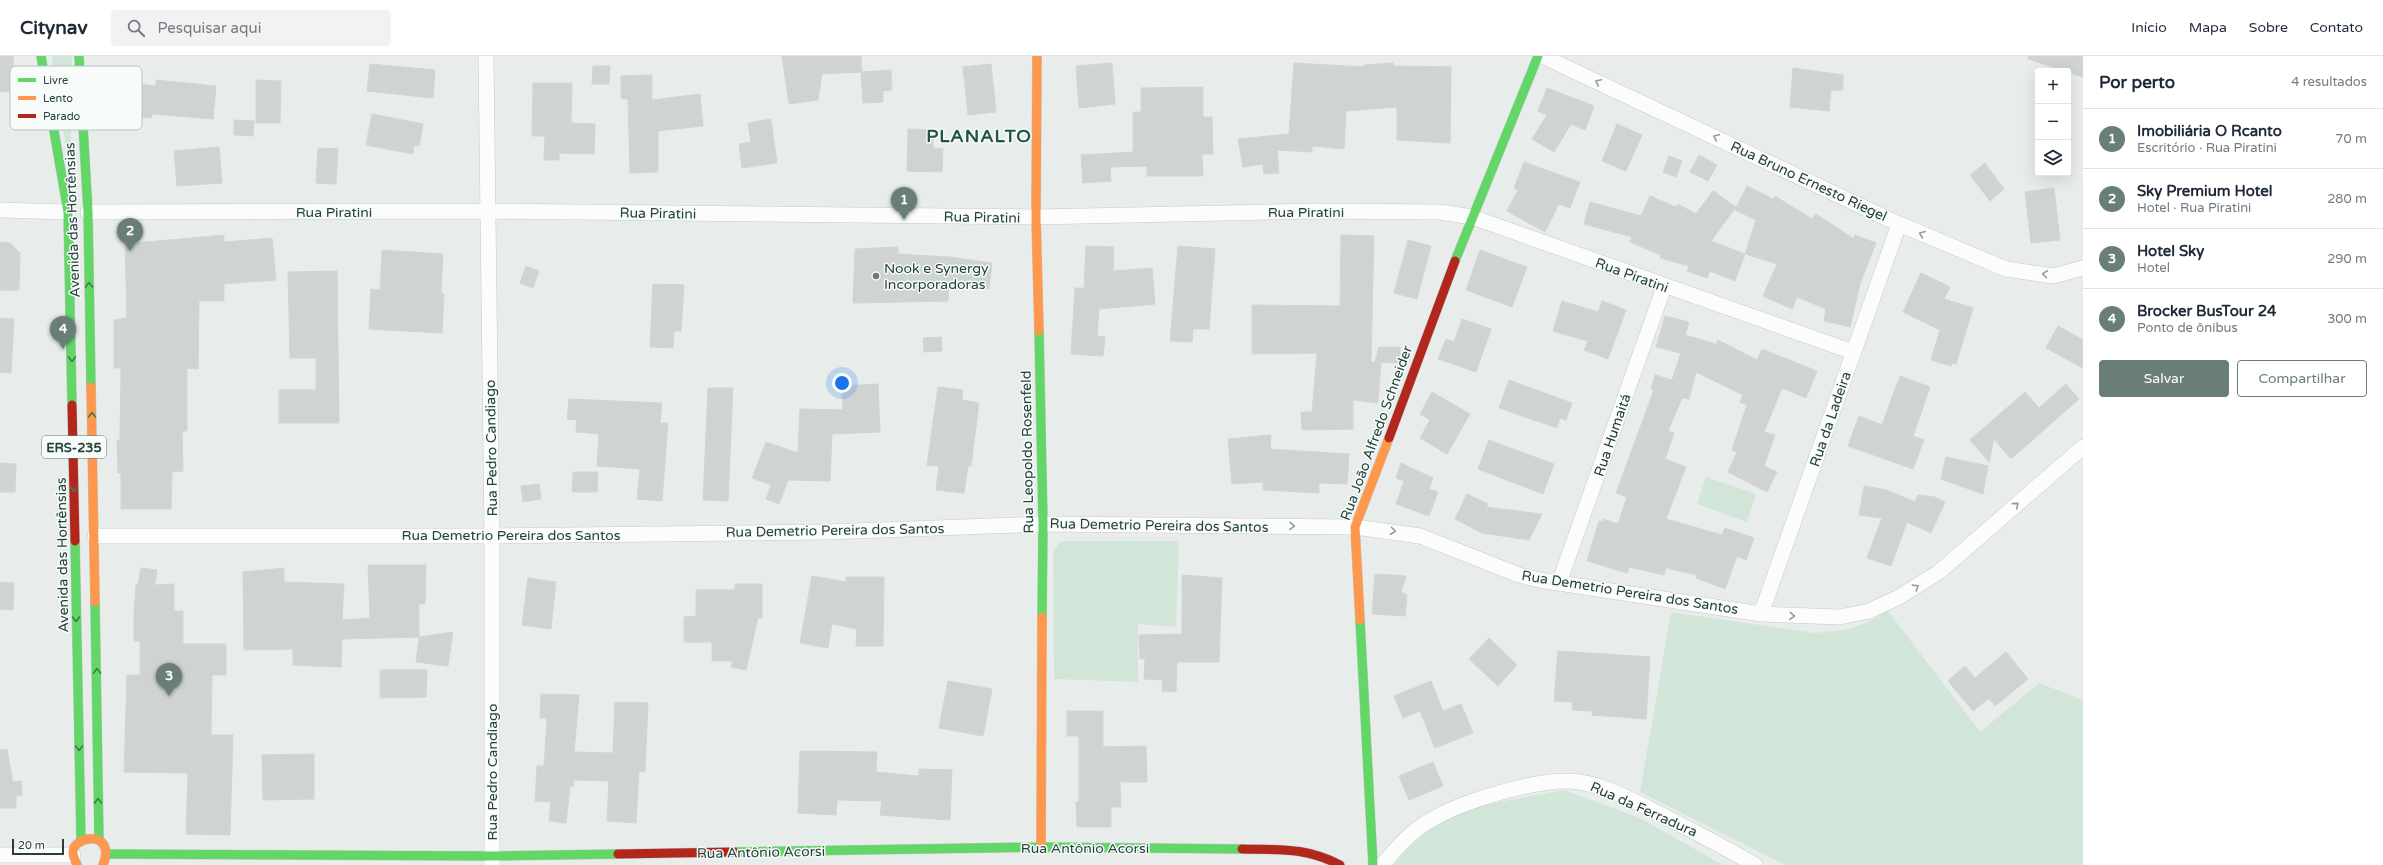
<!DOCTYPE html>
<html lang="pt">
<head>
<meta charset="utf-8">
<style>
	:root { --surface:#fff; --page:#f2f2f3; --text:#1f2937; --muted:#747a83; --line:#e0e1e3; --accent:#697e78 }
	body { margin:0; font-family:"Varela Round",sans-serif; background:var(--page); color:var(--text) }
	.controls { position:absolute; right:12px; top:12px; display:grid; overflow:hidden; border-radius:4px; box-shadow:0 4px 16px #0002 }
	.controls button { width:36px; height:36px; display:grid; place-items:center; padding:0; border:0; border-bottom:1px solid var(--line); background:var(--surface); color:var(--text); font:20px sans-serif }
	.scale { position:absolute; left:12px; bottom:10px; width:52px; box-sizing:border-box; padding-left:4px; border:2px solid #24423a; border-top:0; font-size:11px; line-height:14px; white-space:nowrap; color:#24423a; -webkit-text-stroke:3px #f7fbf9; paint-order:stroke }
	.you { position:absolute; left:842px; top:327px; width:14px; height:14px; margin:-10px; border:3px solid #fff; border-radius:50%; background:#1a73e8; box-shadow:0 0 0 6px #1a73e833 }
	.badge { display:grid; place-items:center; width:26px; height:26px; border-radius:50%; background:var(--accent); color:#fff; font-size:13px; font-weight:700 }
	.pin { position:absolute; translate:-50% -33px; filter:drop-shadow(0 1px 2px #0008) }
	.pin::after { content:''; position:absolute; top:21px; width:14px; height:12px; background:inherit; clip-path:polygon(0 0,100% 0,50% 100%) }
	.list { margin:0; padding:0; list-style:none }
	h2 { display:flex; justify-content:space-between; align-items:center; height:52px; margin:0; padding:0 16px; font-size:17px }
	h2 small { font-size:13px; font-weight:400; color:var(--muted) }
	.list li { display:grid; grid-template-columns:26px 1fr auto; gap:12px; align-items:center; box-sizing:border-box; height:60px; padding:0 16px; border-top:1px solid var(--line) }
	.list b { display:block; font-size:15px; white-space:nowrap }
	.list p { margin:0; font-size:13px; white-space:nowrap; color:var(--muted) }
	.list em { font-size:13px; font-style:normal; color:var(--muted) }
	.actions { display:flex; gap:8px; padding:12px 16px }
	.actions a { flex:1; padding:9px 0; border:1px solid var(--accent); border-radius:4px; text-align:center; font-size:14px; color:var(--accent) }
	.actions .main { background:var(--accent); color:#fff }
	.icon { flex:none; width:22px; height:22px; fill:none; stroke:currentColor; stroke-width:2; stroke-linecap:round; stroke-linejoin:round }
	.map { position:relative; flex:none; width:2083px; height:809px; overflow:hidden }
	header { display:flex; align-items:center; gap:24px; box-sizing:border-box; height:56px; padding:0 20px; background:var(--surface); border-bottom:1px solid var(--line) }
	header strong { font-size:19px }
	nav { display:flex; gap:22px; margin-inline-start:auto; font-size:14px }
	.search { width:280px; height:36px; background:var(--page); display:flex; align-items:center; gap:10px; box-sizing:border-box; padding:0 14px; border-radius:4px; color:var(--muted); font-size:15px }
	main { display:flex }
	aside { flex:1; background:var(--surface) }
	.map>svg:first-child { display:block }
	.green { fill:#d1e6d8 }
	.building { fill:#cfd4d2; stroke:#d1d6d4 }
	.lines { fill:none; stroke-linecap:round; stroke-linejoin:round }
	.street-casing { stroke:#c5cac8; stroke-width:16 }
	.fast-casing { stroke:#c3cbc8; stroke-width:10 }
	.slow-casing { stroke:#c3cbc8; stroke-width:10 }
	.jam-casing { stroke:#c3cbc8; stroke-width:10 }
	.street { stroke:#fcfcfc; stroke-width:15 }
	.fast { stroke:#63d668; stroke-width:9 }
	.slow { stroke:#ff974d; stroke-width:9 }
	.jam { stroke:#b3261e; stroke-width:9 }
	.oneway { stroke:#909f9b }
	.oneway2 { stroke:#3d7d4c }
	.poi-dot { fill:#697e78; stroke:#f7fbf9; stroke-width:1.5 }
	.labels { text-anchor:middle; stroke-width:3; stroke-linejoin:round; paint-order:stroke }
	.shield { fill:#f7fbf9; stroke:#637a73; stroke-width:1 }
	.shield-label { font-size:13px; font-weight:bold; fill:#24423a }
	.street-label { font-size:14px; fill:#24423a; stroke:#f7fbf9 }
	.poi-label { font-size:14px; fill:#24423a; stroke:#f7fbf9; text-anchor:start }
	.district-label { font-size:18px; font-weight:bold; letter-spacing:1px; fill:#1f5548; stroke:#f7fbf9 }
	.key { fill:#f7fbf9; stroke:#b8c4c0; stroke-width:1 }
	.key-label { font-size:11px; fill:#24423a }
</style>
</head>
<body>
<header>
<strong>Citynav</strong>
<div class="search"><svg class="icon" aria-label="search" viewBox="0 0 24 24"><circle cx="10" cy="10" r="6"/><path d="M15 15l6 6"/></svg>Pesquisar aqui</div>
<nav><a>Início</a><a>Mapa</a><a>Sobre</a><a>Contato</a></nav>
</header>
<main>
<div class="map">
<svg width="2083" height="809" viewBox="0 0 2083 809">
	<rect width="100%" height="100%" fill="#e8edeb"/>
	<!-- green -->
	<path class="green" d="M52,0H72L70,118Z
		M1706,421L1756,438L1747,466L1697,448Z
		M1061,485H1179L1176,571L1138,568V626L1054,623L1053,495Z
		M1888,555L1980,676L2039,627L2083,644V809H1785L1640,736L1671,556L1815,577L1845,574L1866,567Z
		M1564,734L1640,762L1723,809H1394C1406,795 1418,781 1434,770C1464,749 1528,741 1564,734Z"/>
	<!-- building -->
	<path class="building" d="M0,0H13L15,35L0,36Z
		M782,0H861L862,16L822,18L818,44L789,48Z
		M2028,0H2083V21L2028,3Z
		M1112,7L1115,48L1079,52L1076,10Z
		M1294,7L1364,11V9L1393,7L1394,10L1451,11L1450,87L1397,84V51L1346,55L1344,93L1312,90V96L1277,94L1279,117L1264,118L1263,108L1243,111L1238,83L1289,78Z
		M370,8L435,14L433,42L367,35Z
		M991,8L996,56L968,59L963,11Z
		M593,10H610L609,28H592Z
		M1793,12L1843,19V34H1831L1829,55L1790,51Z
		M891,14L892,34L883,35V46L863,47L861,16Z
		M652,19V44L700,38L703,70L658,75V116L630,117L628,43H621V20Z
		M156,24L216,30L213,63L152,58L151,62L122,59L126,27L156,30Z
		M256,24L281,25L280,67H256Z
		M533,27H572L571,67L595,68L594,98L559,97V104H544L545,80H532Z
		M1203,31V61H1212L1213,98H1202L1203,120H1147V110L1110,111L1111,125L1083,127L1081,99L1133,96V56H1141V32Z
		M1547,32L1594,50L1585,74L1571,68L1554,96L1532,83L1547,59L1538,55Z
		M372,58L423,68L419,90L414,89L413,98L366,89Z
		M771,63L777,107L742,112L739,88L751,86L748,67Z
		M234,64L254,65L253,80L234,79Z
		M1617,68L1642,79L1626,115L1602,105Z
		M908,73L933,74V92L943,93L942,116L907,115Z
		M219,91L222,127L177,130L174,95Z
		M318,92L338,93L336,128L316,127Z
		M1699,99L1717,109L1708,125L1690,116Z
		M1669,100L1682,105L1676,121L1663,116Z
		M1524,106L1580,126L1570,152L1559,148L1545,176L1507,155L1518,134L1514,132Z
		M1985,107L2004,133L1990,145L1970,119Z
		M1747,130L1773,143L1775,140L1812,163L1816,158L1854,183L1855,179L1876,187L1860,228L1850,271L1824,265L1826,253L1797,241L1792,253L1763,240L1777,208L1745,198L1756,164L1735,154Z
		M2054,132L2060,184L2031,187L2025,136Z
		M1713,135L1736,151L1711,185L1745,198L1735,225L1710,215L1707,222L1687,215L1689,210L1660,202L1661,199L1630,186L1632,181L1584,168L1590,146L1641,160L1650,140L1676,151L1678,148L1696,158Z
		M224,179V186L272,182L276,224L224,228V245H199L198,313L187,312V375H182L183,415L172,416L171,453H121V417H118L117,384H120L121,312H114V264L127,262L125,188Z
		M1341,179L1374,180L1371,306H1375L1379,291H1400V307L1376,306L1381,307L1378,347L1353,344V373L1302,374L1301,356H1312L1317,297L1252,298V249L1340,250Z
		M1408,184L1431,190L1417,243L1394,237Z
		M0,186L10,187L20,197L19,234H0Z
		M1086,190L1114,191L1113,215L1152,212L1155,248L1099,253L1097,280L1105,281L1103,300L1071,298L1075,232H1084Z
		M1178,190L1215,193L1209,273H1193L1192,286L1170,285Z
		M898,191V198L950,201L992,207L989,233L949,228L948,245L853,247L855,193Z
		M382,194L443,198L441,237L444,238L442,277L369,273L371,233L380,234Z
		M1480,194L1527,211L1512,251L1466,234Z
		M526,210L539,215L533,232L520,227Z
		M337,215L339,367H279V334H316V302H290L288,216Z
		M1921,217L1950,231L1944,243L1973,252L1956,308L1952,307L1951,310L1931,304L1940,274L1903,256Z
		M653,228L684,229L681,275H674L673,292L650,291Z
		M1562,245L1598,256L1602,245L1626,254L1608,303L1584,294L1588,285L1553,275Z
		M1665,260L1689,266L1685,279L1716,288L1718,284L1757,304L1762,293L1817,315L1806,342L1782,332L1764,376L1775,379L1764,410L1777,416L1767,436L1728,416L1737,396L1732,394L1747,349L1740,346L1743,339L1696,316L1689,343L1682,342L1668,375L1674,377L1665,403L1686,411L1666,463L1722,479L1725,472L1754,482L1746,504L1737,500L1725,533L1696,522L1697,519L1666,512L1664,519L1629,511L1627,517L1587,505L1599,465L1603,466V463L1618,468L1627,441L1616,437L1654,334L1651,333L1655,319L1672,324L1681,297L1656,291Z
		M0,262L14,263L11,317L0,316Z
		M1462,263L1491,273L1476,316L1438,303L1446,283L1454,286Z
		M2058,270L2083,284V312L2046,292Z
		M941,281L942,295L924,296L923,282Z
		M1900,320L1930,331L1913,380L1924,384L1913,413L1848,390L1859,360L1882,369Z
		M1509,324L1572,347L1566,364L1560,362L1557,372L1499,352Z
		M878,328L880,376L832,378L830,425L788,424L779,448L766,443L771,429L752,422L766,386L798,397L800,353L843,354L842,330Z
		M2066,328L2079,343L2011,403L1994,383L1989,406L1970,384L2025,336L2039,352Z
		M938,331L963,334L962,344L979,347L971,410H968L964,437L936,434L939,410L927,409Z
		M708,332H733L728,445L703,444Z
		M1432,336L1470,358L1447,398L1420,382L1430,364L1420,358Z
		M569,343L662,347L660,367H668L662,445L637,443L640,413L597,410L599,378L576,376L577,364L567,363Z
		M1271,379L1270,393L1349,398L1347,428L1319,427V437L1263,434V426L1232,428L1228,383Z
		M1489,384L1554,408L1543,438L1478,413Z
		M1946,401L1988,410L1983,438L1941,423Z
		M0,407L16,408L15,436H0Z
		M1401,407L1433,422L1429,433L1438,436L1429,460L1396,448L1404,425L1396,422Z
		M573,416H598L597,436H572Z
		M539,428L541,443L523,446L521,430Z
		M1864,430L1887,434L1915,446L1918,439L1935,441L1945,446L1931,477L1907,466L1891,510L1867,502L1882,462L1859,459Z
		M1467,438L1488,448L1486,451L1542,458L1529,484L1482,477L1455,463Z
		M368,509H426L425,548H419V581L342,583L341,611L293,609V593L244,594L243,516L284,512V526L344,528L342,564L370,562Z
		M141,512L157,514L155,529L174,528V555H183V588H226V619H212L211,679H233L230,779L186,778L188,717L124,716L127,619H140V585H134V556L136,529H138Z
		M1375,518L1406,520L1401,536L1407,539L1405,560L1372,558Z
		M1182,519L1222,522L1219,606H1177L1176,636L1162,635L1163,624L1144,623L1145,603H1140L1139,579L1182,578Z
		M812,520L846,526V521H884L883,590H856L857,573L832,568L828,592L800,587Z
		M528,522L556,526L551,573L522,569Z
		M0,526L14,527L13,554L0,553Z
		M735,528H762V562H758L746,614L731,611L733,605H712V586H684V561L696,560V534H735Z
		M453,576L448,610L416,606L419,581Z
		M1489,582L1517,609L1498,630L1469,603Z
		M1558,595L1650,601L1646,663L1592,659V655L1572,654L1573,646L1554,645Z
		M2006,596L2028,623L1995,650L1989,642L1973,655L1948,625L1965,610L1975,622Z
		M380,614H427L426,641L380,642Z
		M948,625L992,633L983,680L939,672Z
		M1431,625L1443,655L1461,648L1473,677L1435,692L1420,655L1403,662L1394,640Z
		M541,638L579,639L574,696L613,697L615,646L648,647L645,716L639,715L636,767L607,765L609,725L574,724L573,731L570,730L566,767L549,765L551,746L535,745L537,710H544L547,662H540Z
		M1067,655H1103V691L1146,690L1147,726H1120L1121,751H1111V771H1077L1076,746H1079V680H1067Z
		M7,693L13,726L21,725L22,739L16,740V752H0V694Z
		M800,695L877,696L876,716L919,720V713L952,714L950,764L880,759L882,745L837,744L836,759L798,757Z
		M314,698V743L263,744L262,699Z
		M1433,706L1443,730L1409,744L1399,720Z"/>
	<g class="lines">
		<!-- street casing -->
		<g class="street-casing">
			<path id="street" d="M486,0L492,480V809
				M1542,0L1899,168L2006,213L2053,220L2083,212
				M0,154L68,156
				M88,156L487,155L1036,161L1317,155L1440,156L1472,161L1853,296
				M95,480H492L826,476L1043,468L1355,471L1420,480L1519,519L1539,524L1761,558L1840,561L1869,555L1899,541L1939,516L2083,391
				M1559,527L1664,231
				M1761,558L1899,168
				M0,799H73
				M1382,809C1395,794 1409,777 1426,767C1458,746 1542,720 1580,726C1606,730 1632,744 1656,756C1689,773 1723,790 1755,809"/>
		</g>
		<!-- fast casing -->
		<g class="fast-casing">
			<path id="fast" d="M41,0L68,156L72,349
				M79,0L88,156L91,331
				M1455,205L1538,0
				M1039,275L1043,468L1042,561
				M75,485L81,784
				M95,546L99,784
				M1360,564L1373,809
				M734,796L1041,791L1242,793
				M107,798L492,800L618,798"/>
		</g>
		<!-- slow casing -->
		<g class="slow-casing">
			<path id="slow" d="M1037,0L1036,161L1039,275
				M91,331L95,546
				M1360,564L1355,471L1389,382
				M1041,791L1042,561
				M77,809C76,806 73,801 73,797C72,779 117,773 103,809"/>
		</g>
		<!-- jam casing -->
		<g class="jam-casing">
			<path id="jam" d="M72,349L75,485
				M1389,382L1455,205
				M1242,793C1280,794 1305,791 1340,809
				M618,798L734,796"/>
		</g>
		<!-- street -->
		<use href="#street" class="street"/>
		<!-- fast -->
		<use href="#fast" class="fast"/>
		<!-- slow -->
		<use href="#slow" class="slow"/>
		<!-- jam -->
		<use href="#jam" class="jam"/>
	</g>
	<!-- one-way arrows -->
	<defs><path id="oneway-chevron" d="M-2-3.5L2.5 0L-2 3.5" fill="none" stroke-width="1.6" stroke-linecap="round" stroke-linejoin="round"/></defs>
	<g class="oneway">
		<use href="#oneway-chevron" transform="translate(1598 26) rotate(-155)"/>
		<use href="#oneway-chevron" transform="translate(1716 81) rotate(-155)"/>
		<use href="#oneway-chevron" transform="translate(1922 178) rotate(-157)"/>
		<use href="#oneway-chevron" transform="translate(2045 218) rotate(-172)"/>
		<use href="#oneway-chevron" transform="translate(2016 449) rotate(-41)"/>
		<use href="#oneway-chevron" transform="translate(1292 470) rotate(1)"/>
		<use href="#oneway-chevron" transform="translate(1393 475) rotate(7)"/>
		<use href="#oneway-chevron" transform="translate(1916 531) rotate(-32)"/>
		<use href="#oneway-chevron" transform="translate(1792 560) rotate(3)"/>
	</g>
	<g class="oneway2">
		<use href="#oneway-chevron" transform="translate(89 229) rotate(-91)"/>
		<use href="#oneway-chevron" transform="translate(72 303) rotate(89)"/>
		<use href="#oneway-chevron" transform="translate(92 359) rotate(-91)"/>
		<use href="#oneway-chevron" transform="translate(74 433) rotate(90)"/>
		<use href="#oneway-chevron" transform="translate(76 563) rotate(89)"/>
		<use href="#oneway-chevron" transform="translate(97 615) rotate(-91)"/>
		<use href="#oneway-chevron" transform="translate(79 692) rotate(89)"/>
		<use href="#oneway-chevron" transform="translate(98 745) rotate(-91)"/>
	</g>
	<!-- markers -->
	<circle class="poi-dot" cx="876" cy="220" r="4"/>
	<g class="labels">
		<!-- shield labels -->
		<rect class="shield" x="42" y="380" width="64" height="22" rx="3"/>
		<g class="shield-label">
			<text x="74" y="396">ERS-235</text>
		</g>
		<!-- street labels -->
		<g class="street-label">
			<text transform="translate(1809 125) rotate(25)" y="5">Rua Bruno Ernesto Riegel</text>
			<text x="334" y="161">Rua Piratini</text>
			<text x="1306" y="161">Rua Piratini</text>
			<text transform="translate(658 157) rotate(1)" y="5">Rua Piratini</text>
			<text transform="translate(982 161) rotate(1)" y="5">Rua Piratini</text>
			<text transform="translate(72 164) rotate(-92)" y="5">Avenida das Hortênsias</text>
			<text transform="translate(1632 219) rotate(20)" y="5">Rua Piratini</text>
			<text transform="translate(1830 363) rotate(-71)" y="5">Rua da Ladeira</text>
			<text transform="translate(1376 377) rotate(-70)" y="5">Rua João Alfredo Schneider</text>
			<text transform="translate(1612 379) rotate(-71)" y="5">Rua Humaitá</text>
			<text transform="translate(491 392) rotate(-91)" y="5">Rua Pedro Candiago</text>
			<text transform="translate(1027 396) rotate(-91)" y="5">Rua Leopoldo Rosenfeld</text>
			<text transform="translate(1159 469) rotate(1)" y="5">Rua Demetrio Pereira dos Santos</text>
			<text transform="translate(835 474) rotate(-1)" y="5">Rua Demetrio Pereira dos Santos</text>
			<text x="511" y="484">Rua Demetrio Pereira dos Santos</text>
			<text transform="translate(62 499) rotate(-91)" y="5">Avenida das Hortênsias</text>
			<text transform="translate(1630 536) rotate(9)" y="5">Rua Demetrio Pereira dos Santos</text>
			<text transform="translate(492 716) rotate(-90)" y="5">Rua Pedro Candiago</text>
			<text transform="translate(1644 753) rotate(24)" y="5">Rua da Ferradura</text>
			<text x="1085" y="797">Rua Antônio Acorsi</text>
			<text transform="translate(761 796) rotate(-1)" y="5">Rua Antônio Acorsi</text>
		</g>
		<!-- poi labels -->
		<g class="poi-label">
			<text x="884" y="217">Nook e Synergy<tspan x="884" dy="16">Incorporadoras</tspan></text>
		</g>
		<!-- district labels -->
		<g class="district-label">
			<text x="979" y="86">PLANALTO</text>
		</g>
	</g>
	<!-- legend -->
	<rect x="10" y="10" width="132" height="64" rx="6" class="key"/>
	<rect x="18" y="22" width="18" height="4" fill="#63d668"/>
	<rect x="18" y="40" width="18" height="4" fill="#ff974d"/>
	<rect x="18" y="58" width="18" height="4" fill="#b3261e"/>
	<g class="key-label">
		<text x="43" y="28">Livre</text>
		<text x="43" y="46">Lento</text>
		<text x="43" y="64">Parado</text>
	</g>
</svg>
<div class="controls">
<button>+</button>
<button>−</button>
<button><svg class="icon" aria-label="layers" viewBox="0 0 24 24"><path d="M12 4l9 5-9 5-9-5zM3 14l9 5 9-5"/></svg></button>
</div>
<div class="scale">20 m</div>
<div class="you"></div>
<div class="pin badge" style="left:904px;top:164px">1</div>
<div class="pin badge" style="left:130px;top:195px">2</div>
<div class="pin badge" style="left:169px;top:640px">3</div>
<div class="pin badge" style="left:63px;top:293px">4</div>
</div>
<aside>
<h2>Por perto<small>4 resultados</small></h2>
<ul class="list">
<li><span class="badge">1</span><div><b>Imobiliária O Rcanto</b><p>Escritório · Rua Piratini</p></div><em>70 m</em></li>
<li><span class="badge">2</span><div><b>Sky Premium Hotel</b><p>Hotel · Rua Piratini</p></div><em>280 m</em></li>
<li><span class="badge">3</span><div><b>Hotel Sky</b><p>Hotel</p></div><em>290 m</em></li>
<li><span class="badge">4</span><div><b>Brocker BusTour 24</b><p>Ponto de ônibus</p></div><em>300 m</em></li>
</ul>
<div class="actions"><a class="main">Salvar</a><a>Compartilhar</a></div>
</aside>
</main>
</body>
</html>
